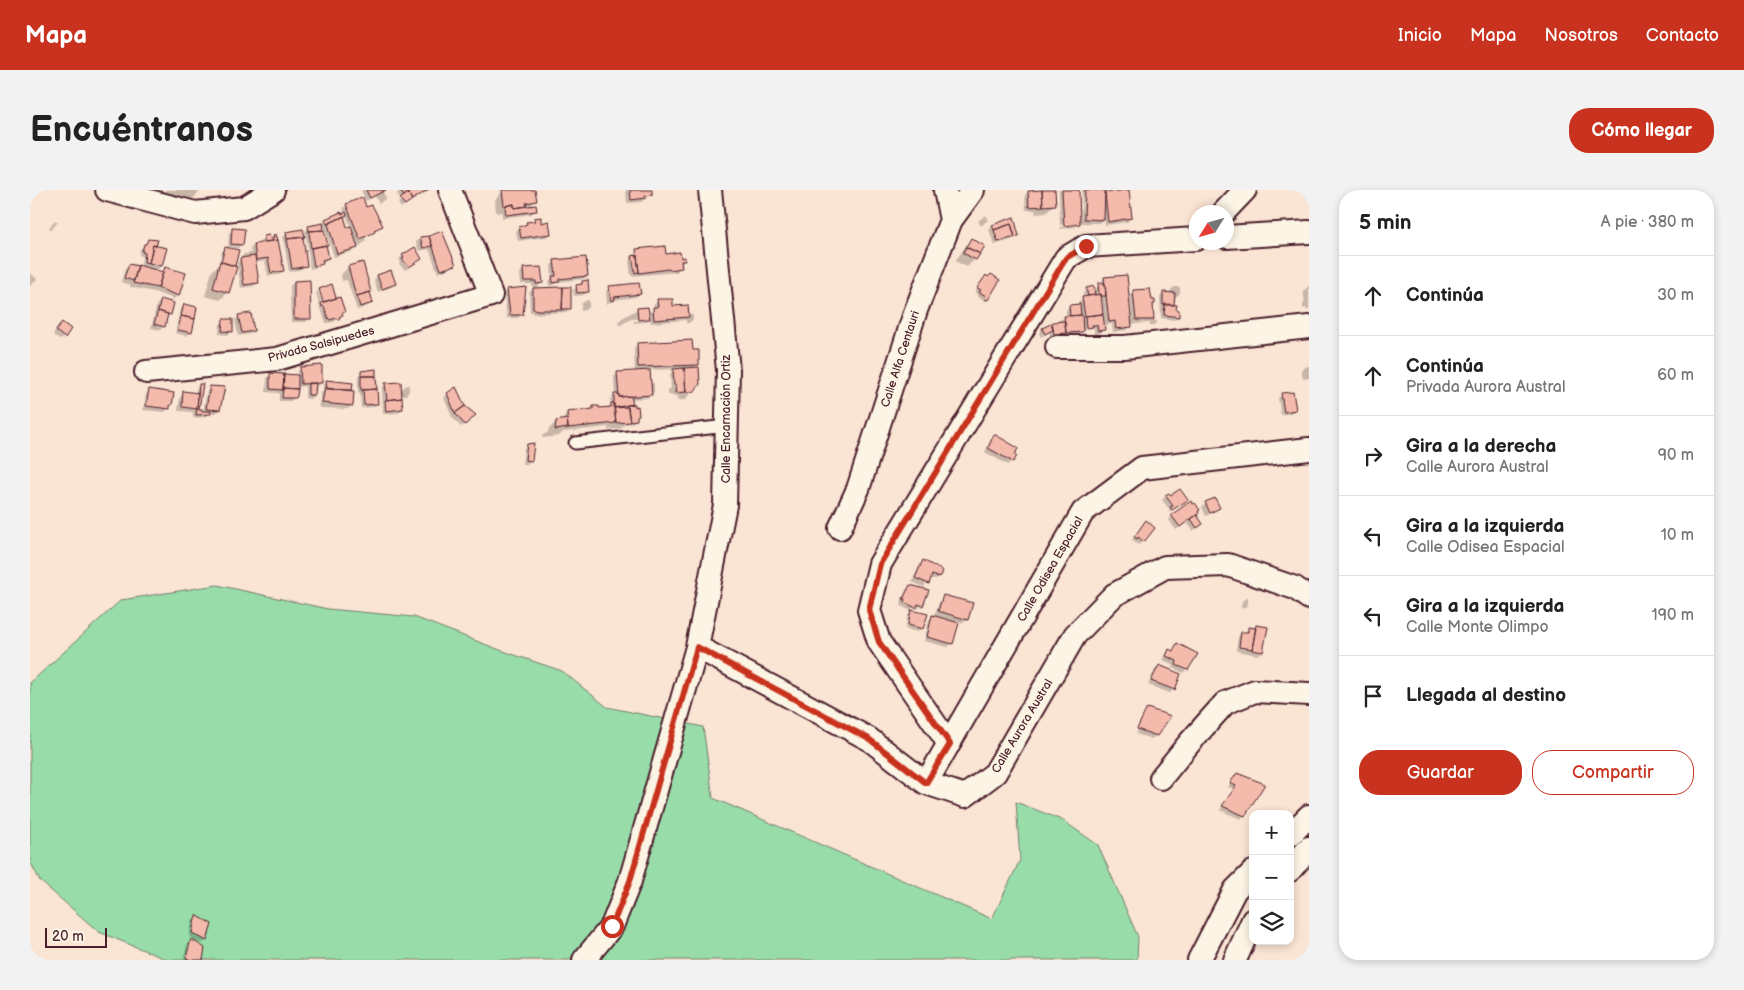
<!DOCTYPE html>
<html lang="es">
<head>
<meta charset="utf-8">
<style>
	:root { --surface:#fff; --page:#f2f2f2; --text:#222; --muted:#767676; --line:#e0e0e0; --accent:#c8321e }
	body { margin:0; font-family:"Balsamiq Sans",sans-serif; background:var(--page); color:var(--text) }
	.controls { position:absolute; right:15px; bottom:15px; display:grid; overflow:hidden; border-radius:10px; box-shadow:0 2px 8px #0003 }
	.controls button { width:45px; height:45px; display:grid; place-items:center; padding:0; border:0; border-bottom:1px solid var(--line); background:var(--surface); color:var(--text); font:25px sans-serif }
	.compass { position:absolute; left:1159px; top:15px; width:45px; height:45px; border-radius:50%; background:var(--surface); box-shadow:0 2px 8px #0003; rotate:233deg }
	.scale { position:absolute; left:15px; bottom:12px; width:62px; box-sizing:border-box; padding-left:5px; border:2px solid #4a1f2b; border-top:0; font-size:14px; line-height:18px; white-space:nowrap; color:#4a1f2b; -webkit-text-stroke:4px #fcf5e5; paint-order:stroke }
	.stop { position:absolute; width:15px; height:15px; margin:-11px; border:4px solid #c8321e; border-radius:50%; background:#fff }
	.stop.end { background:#c8321e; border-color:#fff; box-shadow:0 1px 5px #0008 }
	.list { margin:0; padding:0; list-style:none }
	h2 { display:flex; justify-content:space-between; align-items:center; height:65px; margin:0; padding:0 20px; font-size:21px }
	h2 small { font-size:16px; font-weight:400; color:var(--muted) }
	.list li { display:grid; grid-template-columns:32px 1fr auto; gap:15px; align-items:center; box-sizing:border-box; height:80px; padding:0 20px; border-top:1px solid var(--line) }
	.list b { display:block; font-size:19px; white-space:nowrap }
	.list p { margin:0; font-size:16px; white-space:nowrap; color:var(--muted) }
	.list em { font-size:16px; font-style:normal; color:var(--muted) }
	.actions { display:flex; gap:10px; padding:15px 20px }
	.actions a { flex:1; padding:11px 0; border:1px solid var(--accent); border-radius:20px; text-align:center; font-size:18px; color:var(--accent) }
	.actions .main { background:var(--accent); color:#fff }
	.icon { flex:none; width:28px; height:28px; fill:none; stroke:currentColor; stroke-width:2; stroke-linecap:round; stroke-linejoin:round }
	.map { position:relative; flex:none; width:1279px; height:770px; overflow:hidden; border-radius:20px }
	header { display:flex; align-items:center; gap:30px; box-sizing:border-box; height:70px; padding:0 25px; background:var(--accent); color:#fff }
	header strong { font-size:24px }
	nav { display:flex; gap:28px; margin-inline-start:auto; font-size:18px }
	.intro { display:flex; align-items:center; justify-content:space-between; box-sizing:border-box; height:120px; padding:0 30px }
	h1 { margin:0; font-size:35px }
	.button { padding:12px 22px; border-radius:20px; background:var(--accent); color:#fff; font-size:18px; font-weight:700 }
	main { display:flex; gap:30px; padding:0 30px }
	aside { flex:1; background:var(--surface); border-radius:20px; box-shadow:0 2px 8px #0003 }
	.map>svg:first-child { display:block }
	.green { fill:#98dda9; stroke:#717e6a }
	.shadow { fill:#0003; fill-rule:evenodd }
	.building { fill:#f4bbac; stroke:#4a1f2b }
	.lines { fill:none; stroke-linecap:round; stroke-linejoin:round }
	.lane-casing { stroke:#4a1f2b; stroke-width:15 }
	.street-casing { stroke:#4a1f2b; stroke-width:26 }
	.lane { stroke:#fcf5e5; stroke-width:11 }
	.street { stroke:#fcf5e5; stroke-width:22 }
	.route { stroke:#c8321e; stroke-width:6 }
	.labels { text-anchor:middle; stroke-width:4; stroke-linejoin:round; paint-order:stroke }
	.street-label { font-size:12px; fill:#4a1f2b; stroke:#fcf5e5 }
</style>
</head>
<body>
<header>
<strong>Mapa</strong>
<nav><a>Inicio</a><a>Mapa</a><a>Nosotros</a><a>Contacto</a></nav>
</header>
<div class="intro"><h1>Encuéntranos</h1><a class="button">Cómo llegar</a></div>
<main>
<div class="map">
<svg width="1279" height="770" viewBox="0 0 1279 770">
	<rect width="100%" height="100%" fill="#fae4d4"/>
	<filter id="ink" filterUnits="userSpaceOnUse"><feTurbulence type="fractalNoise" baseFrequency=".02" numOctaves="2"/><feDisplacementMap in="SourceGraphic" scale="10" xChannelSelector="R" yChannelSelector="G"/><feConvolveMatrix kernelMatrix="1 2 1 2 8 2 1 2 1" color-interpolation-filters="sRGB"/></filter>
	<g filter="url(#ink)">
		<!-- green -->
		<path class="green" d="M187,395L298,419L384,427L470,460L532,481L577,517L673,537L683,608L962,729L990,670L986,612L1032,630L1068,655L1108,747L1107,770H138L69,742L10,691L0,671V493L91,410Z"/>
		<!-- shadow -->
		<path class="shadow" d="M136,0H171L160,12L133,3Z
			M331,0H355L353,2L356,8L349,14L345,6L336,11Z
			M370,0H397L371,18L368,13L371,10L367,4Z
			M482,0H504L505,11L500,17L505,20L502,24L472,28V22L466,23L465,10L473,1Z
			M596,0H620L621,5L611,12L597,13Z
			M1011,0H1023L1024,15L1016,23L1006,24L1005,20H996L995,5L999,2Z
			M1029,0H1048L1049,27H1051L1052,0H1079L1074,4L1098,0L1101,28L1097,32L1075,35L1074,28L1069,33H1049L1047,35V33L1030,35Z
			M317,15L335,19L351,36L335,48L336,51L323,61L304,67L294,36H292L298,68L288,77L280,79L278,60L274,64L275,75L272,79L259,82L253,47L257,44L273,59H278L275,41L279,37L291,35L295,30L310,24L311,26L315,24L313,18ZM316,25L321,37L316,39L313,27Z
			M956,25L958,30L951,36L948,31Z
			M505,29L520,44L516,47L488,51L486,41Z
			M25,30L28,32L21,40L19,38Z
			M1047,35L1045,37L1030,39V37Z
			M963,36L988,45L984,49L964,55L959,39Z
			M203,40L212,54L208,58L198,57V59L208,61L198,102L190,110L175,106L182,81L189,74L192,62L195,58L198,59L199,43Z
			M411,42L424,75L421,78L408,83L399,59L389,61L386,52L390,48Z
			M245,45L252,81L249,85L238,86L235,71L225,73L228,92L224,96L211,98L207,73L211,68L214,64L221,63L220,59L224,55L231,54L230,51L234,47L240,50Z
			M119,50L125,57L131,76L126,81L131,83L135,78L148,105L144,109L124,102L100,97L101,95L91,92L95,79L99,75L111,78L112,66L109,65L110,59Z
			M941,50L945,69L937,77L925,71Z
			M607,61L635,65L654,70L647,82L601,86L599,71Z
			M373,66L391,69L375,80L369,74L371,72L369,69Z
			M525,72L557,85L553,89L527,92L524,95L519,96V91L522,88L521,75Z
			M318,77L342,113L338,116L327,120L317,90L312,91L311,85Z
			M494,79L512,93L506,99L540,118L536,122L503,124V122H500L499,103L503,99L502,94H491L490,83Z
			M360,81L365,93L361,97L348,102L344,90L347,86Z
			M0,83L7,89L0,96Z
			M956,87L957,110L953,113L954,110L947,106L948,104L945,102Z
			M1074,88L1100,125L1102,124L1100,105L1104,101L1121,115L1123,131H1127V133L1123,136H1120V133L1100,134L1101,136L1097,140L1083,142L1082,134L1075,135L1072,109H1070L1073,140L1070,143L1064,144V137L1052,141L1048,145L1020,147V142L1011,147L1009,143L1012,139L1036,127V120L1040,116H1045L1054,108L1053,103L1057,99L1063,100L1071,94V92Z
			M264,92L279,128L276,132H261L260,96Z
			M553,92L558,102L554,105L544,106L543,100Z
			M301,96L305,110L314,122L304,132L296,133L291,119L289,120L290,116L286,103L288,101L294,119L296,118L291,100H289Z
			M1279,96V120H1277L1276,118L1273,119V114L1275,112L1273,101Z
			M580,97L609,104L606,107L583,110L577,114L576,101Z
			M1144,97H1150V103L1147,106L1143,107V116L1148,127L1144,130L1131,128L1130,107L1134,103L1140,104V101Z
			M478,100L492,124L488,128H477L474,104Z
			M559,110V117L555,120L551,121V114L555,111Z
			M131,111L140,124L136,128L134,136L130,140L121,138L127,114Z
			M628,111L658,125H663V129L659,133H656V130L621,133L620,127L615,132L604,133V131L616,130V128L601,129L589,136L588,132L592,128L608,119L618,124L624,118V114Z
			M154,116L160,142L157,146L145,143L150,119Z
			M209,126L223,140L219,144L208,146L205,130Z
			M194,131L202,141L198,145L189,144L190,134Z
			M28,137L34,147L30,150L23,145Z
			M608,154L661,161L668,174L664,179L663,201L655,210H648V206L638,205V200L641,198L640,184L645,179L619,180L620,193H624V202L617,208L601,209L606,230L602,233L595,234L590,239L578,240V237L533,242L529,246L512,248V246L518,242V240L526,232L534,231V226L537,223L560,220L563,217L568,219L577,218L581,215L580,209L585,206L584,187L587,184L605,183L604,158Z
			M1279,176V188L1273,189L1271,180L1275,177Z
			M271,179L291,192L287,196H284V205L280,209L275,208V196L267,197L266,206L261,211H249V203L236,202L237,188L241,185L267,186V182Z
			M345,181L346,214L343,217L331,218L330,203H328V186L332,182Z
			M297,192L322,194V215L318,219L291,218V217H289L291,203L293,201V195Z
			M356,194L370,201L375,196L379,195V201L376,205H371L372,219L368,223L353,224L352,198Z
			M170,195L168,219L173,222L177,201L180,197L189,219L185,223H179L176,227L163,228V222L148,221L150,207L154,203L165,204L166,199Z
			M120,200L141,215L135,222L113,220L116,204Z
			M418,204L441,229L431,237L422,227L414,208Z
			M1252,205L1264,220L1261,223L1251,225L1248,208Z
			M964,245L985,266L978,275L955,262L961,249Z
			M498,255L501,270L497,274H492L494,259Z
			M1136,306L1140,307L1156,310L1138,323L1140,320L1132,310Z
			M1176,313L1189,318L1176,326L1172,317Z
			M1166,325L1172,334L1163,341L1157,332L1146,340L1139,330L1142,326Z
			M1116,332L1123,338L1109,355L1103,350L1101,351Z
			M893,372L910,385L906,389H899L894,397L882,392L889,376Z
			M880,396L892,415L888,419L885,417L881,421L871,416L872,413L871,412L876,400Z
			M913,406L942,414L937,430L933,433L928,432L922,453L918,457L894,451L899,430L906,421L910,410Z
			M1216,408H1218V414L1214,418H1211L1212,411Z
			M881,421L892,438L888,442L875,439L878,425Z
			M1226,437L1232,461L1228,465L1206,461L1208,447L1211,443H1215L1219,438L1224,439Z
			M1148,454L1157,479L1154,483L1143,478L1144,475L1133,470L1136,464L1140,461L1142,462Z
			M1129,476L1144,499L1140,503L1118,495L1125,480Z
			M1117,519L1126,545L1122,549L1106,544Z
			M1207,584L1214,625L1211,629L1190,620L1204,599L1198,597Z
			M166,727L181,735L176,751L172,754L166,751L165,753L172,770H153L157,754L163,749L159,747L162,730Z"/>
		<!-- building -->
		<path class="building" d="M336,0H356L340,8Z
			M370,0H398L382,10L378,3L374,6Z
			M472,0H505L507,11L496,13L497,16L484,18V14L474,16Z
			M600,0H622V5L615,6L616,8L601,10Z
			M1012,0H1025L1026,15L1013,16Z
			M1012,0L1013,16L999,17L998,1Z
			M1032,0H1049L1050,34L1034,36Z
			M1055,0H1075L1074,30L1054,29Z
			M1095,0H1099L1102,28L1078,32L1075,3Z
			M378,3L382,10L375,15L370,9Z
			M333,7L336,17L342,15L353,36L344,40L345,42L330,49L316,14Z
			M484,14V18L506,15L507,21L476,25L475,16Z
			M311,22L312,24L316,22L317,25L297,34L295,29Z
			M314,26L317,37L321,36L328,58L307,64L298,34Z
			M511,27V33L519,31L521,44L491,48L489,37L497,34L496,32L505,31L504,28Z
			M984,27L989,46L985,47L981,34L964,40L962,35Z
			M293,33L294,40L279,41L278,36Z
			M981,34L985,47L968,52L964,40Z
			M202,38L215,39L213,55L201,54Z
			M273,39L275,47L257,49L256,42Z
			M294,40L298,55L281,58L279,41Z
			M412,41L426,75L411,80L399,46Z
			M246,44L248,50L234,52V46L239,45L241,49L244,48L243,45Z
			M399,46L402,56L393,58L390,47Z
			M273,47L277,76L262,79L257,49Z
			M941,48L955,56L950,64L936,57Z
			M118,49L128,50L126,56L123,55L119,73L114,72L115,63L112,62L114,54H116Z
			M248,50L254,81L241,83L238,68L226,70L224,54Z
			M123,55L137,58L132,76L119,73Z
			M296,55L299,68L292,70L293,74L284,76L281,58Z
			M635,56L636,64L650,62L651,68L655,67V71H651L652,78L640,80L638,79L609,83L606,59Z
			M195,57L209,60L205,76L191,72Z
			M385,57L392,69L379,77L372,69L374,68L372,65Z
			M936,57L950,64L946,70L933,63Z
			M607,65L609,82L605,83L602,66Z
			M225,66L229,93L214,95L210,68Z
			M556,67L558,86L529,89V92L523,93L522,86H526L524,70Z
			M190,71L207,77L199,103L183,98Z
			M333,72L341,102L326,106L318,76Z
			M99,74L108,76L104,91L94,88Z
			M108,75L133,82L128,98L103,93Z
			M135,77L156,83L149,106L128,98Z
			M511,77L513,93L506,94V91H494L493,78Z
			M361,80L366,94L352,99L347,85Z
			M961,84L970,90L958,110L955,109L956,106L949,102L951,100L947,98L956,85L958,87Z
			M1097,85L1102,137L1086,139L1085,131L1079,132L1074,87Z
			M280,90L281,129H264V91Z
			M558,90L559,102L547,103L546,95L552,94V91Z
			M609,93L611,104L584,107L585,110L581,111L579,96Z
			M1068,93H1075L1076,106H1071L1069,104Z
			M302,94L306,108L293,112L289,99Z
			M1064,96L1065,105L1058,106L1056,98Z
			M496,97L493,125H480L477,99Z
			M533,97H541V119H532Z
			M533,97L532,120H506V119H503V98Z
			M1120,99L1122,110H1125V114H1123L1124,130H1106L1103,100Z
			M340,102L343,113L330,117L327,106Z
			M1133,102L1145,103L1144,115H1133Z
			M1071,104L1073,124L1055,126L1052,107Z
			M310,107L315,122L312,123L313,125L309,127L310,128L307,130L306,128L300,130L298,128L294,116L292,117L291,113Z
			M131,109L144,113L141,125L128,121Z
			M627,109H643V116L658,115L659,127L624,130L623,117H628Z
			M154,114L167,117L165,129L151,126Z
			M1050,114L1051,125L1040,126L1039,115Z
			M1135,114L1147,115L1146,119L1149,120V127L1134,125Z
			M618,117L620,129L608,130L607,118Z
			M128,121L138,124L135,137L124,134Z
			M221,123L224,141L212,143L208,125Z
			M1073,124L1075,140L1068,141L1067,135H1062L1063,137L1056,138L1055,126Z
			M1052,125L1053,142L1036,143L1034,126Z
			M151,126L165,129L162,143L148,140Z
			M193,129H203V142L192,141Z
			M1035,131L1036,143L1024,144L1022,132Z
			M32,132L41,139L35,148L26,141Z
			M1021,134L1023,140L1015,144L1012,138Z
			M662,150L663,160H669V175L608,177L607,153Z
			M292,175V193L271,194L270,177Z
			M669,177L670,194L664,202H656L654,178Z
			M654,178L656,202L645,203L646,195H644L643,179Z
			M346,179V186H331V181Z
			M620,180L622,205L589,207L587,182Z
			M240,183L254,184L253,200L240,199Z
			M254,184L268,185V199L253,198Z
			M331,186H346L347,199L331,200Z
			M296,190L323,193L322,200L297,199Z
			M371,192L372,208L357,210L355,193Z
			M278,193H286L285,205H278Z
			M169,194H173L169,219H167Z
			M180,196L195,197L190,220L176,219Z
			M426,197L435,216L425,223L417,203Z
			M253,198L268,199L267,206L266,208H252Z
			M295,198L324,201L323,216L292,213Z
			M119,199L144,203L142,215H140V219L116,216Z
			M347,199L348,214L334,215L333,200Z
			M153,201L168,203L167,219L152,217Z
			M1263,202L1266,220L1254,222L1251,203Z
			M584,204H588L589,207L601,206L603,214L584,218Z
			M372,208L373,219L356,221L355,210Z
			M581,213H584L586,233L538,238L537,222L563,219V216H569V218L581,217Z
			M605,214V217L608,216L609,225L607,226V230L600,231L597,215Z
			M435,216L446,225L435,235L425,223Z
			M598,217L600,232L586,233L584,218Z
			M167,219H172V221H181V224L166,225Z
			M537,229L538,238L525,240L526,231Z
			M964,244L988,258L985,265L987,266L983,272L958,258Z
			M504,253L502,271L495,270L497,254Z
			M1150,299L1158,310L1142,320L1140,317L1143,316L1135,305L1139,303L1141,305Z
			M1185,308L1190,318L1180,323L1175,312Z
			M1161,311L1163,314L1165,313L1170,320L1168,321L1169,323L1150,337L1141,325Z
			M1167,325L1173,334L1167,338L1161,329Z
			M1116,330L1125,338L1114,352L1108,347L1107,349L1104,347Z
			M893,370L913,381L911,386L908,387L902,385L899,394L885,388Z
			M880,395L899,400L893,416L888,414L886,418L874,412L875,409H873Z
			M913,405L943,413L938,430L908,421Z
			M881,420L898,424L893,439L878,435Z
			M902,425L929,433L923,454L897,447Z
			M1226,435L1238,437L1233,462L1222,460Z
			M1218,437L1226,438L1222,459L1209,457L1211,442H1218Z
			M1147,453L1168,464L1158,480L1146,475L1147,471L1136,466L1139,459L1143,461Z
			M1129,475L1151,484L1145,500L1121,491Z
			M1117,518L1141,526L1127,546L1107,539Z
			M1207,583L1235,594L1215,626L1192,616L1206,596L1200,593Z
			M166,725L182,734L177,751L162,743Z
			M161,749L175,758L173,770H161L156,768Z"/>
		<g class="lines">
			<!-- lane casing -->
			<g class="lane-casing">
				<path id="lane" d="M545,253L697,236"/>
			</g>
			<!-- street casing -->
			<g class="street-casing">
				<path id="street" d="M77,0L165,23L214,18L243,0
					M1194,22L1215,0
					M921,30L943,0
					M1196,47L1279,42
					M1027,157H1095L1279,137
					M116,182L247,169L461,105L420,0
					M810,338L828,299L886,120L921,30L915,0
					M667,457L839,549L896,593L935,606L965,583L1045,445L1084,405L1135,377L1198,375L1265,398L1279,408
					M919,554L849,452L839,420L850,374L1036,68L1056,56L1166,49
					M1131,588L1161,551L1195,513L1225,501L1279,504
					M896,593L1053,322L1112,278L1279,259
					M1260,645L1279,626
					M1260,680L1279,658
					M554,770L582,736L600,691L667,457L695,315L698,180L680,0
					M1169,770L1205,700L1223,682
					M1205,770L1223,730"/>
			</g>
			<!-- lane -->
			<use href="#lane" class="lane"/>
			<!-- street -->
			<use href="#street" class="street"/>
		</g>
	</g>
	<g class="lines" filter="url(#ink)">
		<!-- route -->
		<path class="route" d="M582,736L600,691L667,457L839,549L896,593L920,554L849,452L839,420L850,374L1036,68L1056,56"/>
	</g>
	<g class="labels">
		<!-- street labels -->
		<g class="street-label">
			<text transform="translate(291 154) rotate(-15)" y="4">Privada Salsipuedes</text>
			<text transform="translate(870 169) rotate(-72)" y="4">Calle Alfa Centauri</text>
			<text transform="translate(696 229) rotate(-90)" y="4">Calle Encarnación Ortiz</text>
			<text transform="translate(1020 379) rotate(-60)" y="4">Calle Odisea Espacial</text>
			<text transform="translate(992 536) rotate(-59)" y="4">Calle Aurora Austral</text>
		</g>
	</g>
</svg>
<div class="controls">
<button>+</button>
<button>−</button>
<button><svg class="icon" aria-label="layers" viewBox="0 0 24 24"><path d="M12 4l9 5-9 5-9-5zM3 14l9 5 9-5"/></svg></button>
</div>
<svg class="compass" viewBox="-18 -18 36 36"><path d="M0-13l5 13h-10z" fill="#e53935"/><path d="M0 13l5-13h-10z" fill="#767676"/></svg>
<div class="scale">20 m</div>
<div class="stop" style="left:582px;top:736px"></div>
<div class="stop end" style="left:1056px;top:56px"></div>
</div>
<aside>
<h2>5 min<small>A pie · 380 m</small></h2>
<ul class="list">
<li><svg class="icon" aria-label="ahead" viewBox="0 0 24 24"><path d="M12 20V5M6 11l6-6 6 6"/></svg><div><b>Continúa</b></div><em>30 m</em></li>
<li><svg class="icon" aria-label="ahead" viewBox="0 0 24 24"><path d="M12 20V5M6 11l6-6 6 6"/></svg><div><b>Continúa</b><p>Privada Aurora Austral</p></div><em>60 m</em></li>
<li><svg class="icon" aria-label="right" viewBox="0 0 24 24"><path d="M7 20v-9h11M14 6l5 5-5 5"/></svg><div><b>Gira a la derecha</b><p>Calle Aurora Austral</p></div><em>90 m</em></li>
<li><svg class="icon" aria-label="left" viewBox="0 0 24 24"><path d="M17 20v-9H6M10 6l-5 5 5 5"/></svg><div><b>Gira a la izquierda</b><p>Calle Odisea Espacial</p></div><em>10 m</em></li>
<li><svg class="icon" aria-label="left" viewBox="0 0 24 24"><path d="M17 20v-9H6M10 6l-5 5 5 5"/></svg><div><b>Gira a la izquierda</b><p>Calle Monte Olimpo</p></div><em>190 m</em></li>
<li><svg class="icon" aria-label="arrive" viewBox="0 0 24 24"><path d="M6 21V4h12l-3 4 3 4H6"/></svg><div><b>Llegada al destino</b></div></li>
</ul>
<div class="actions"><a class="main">Guardar</a><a>Compartir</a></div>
</aside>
</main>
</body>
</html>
